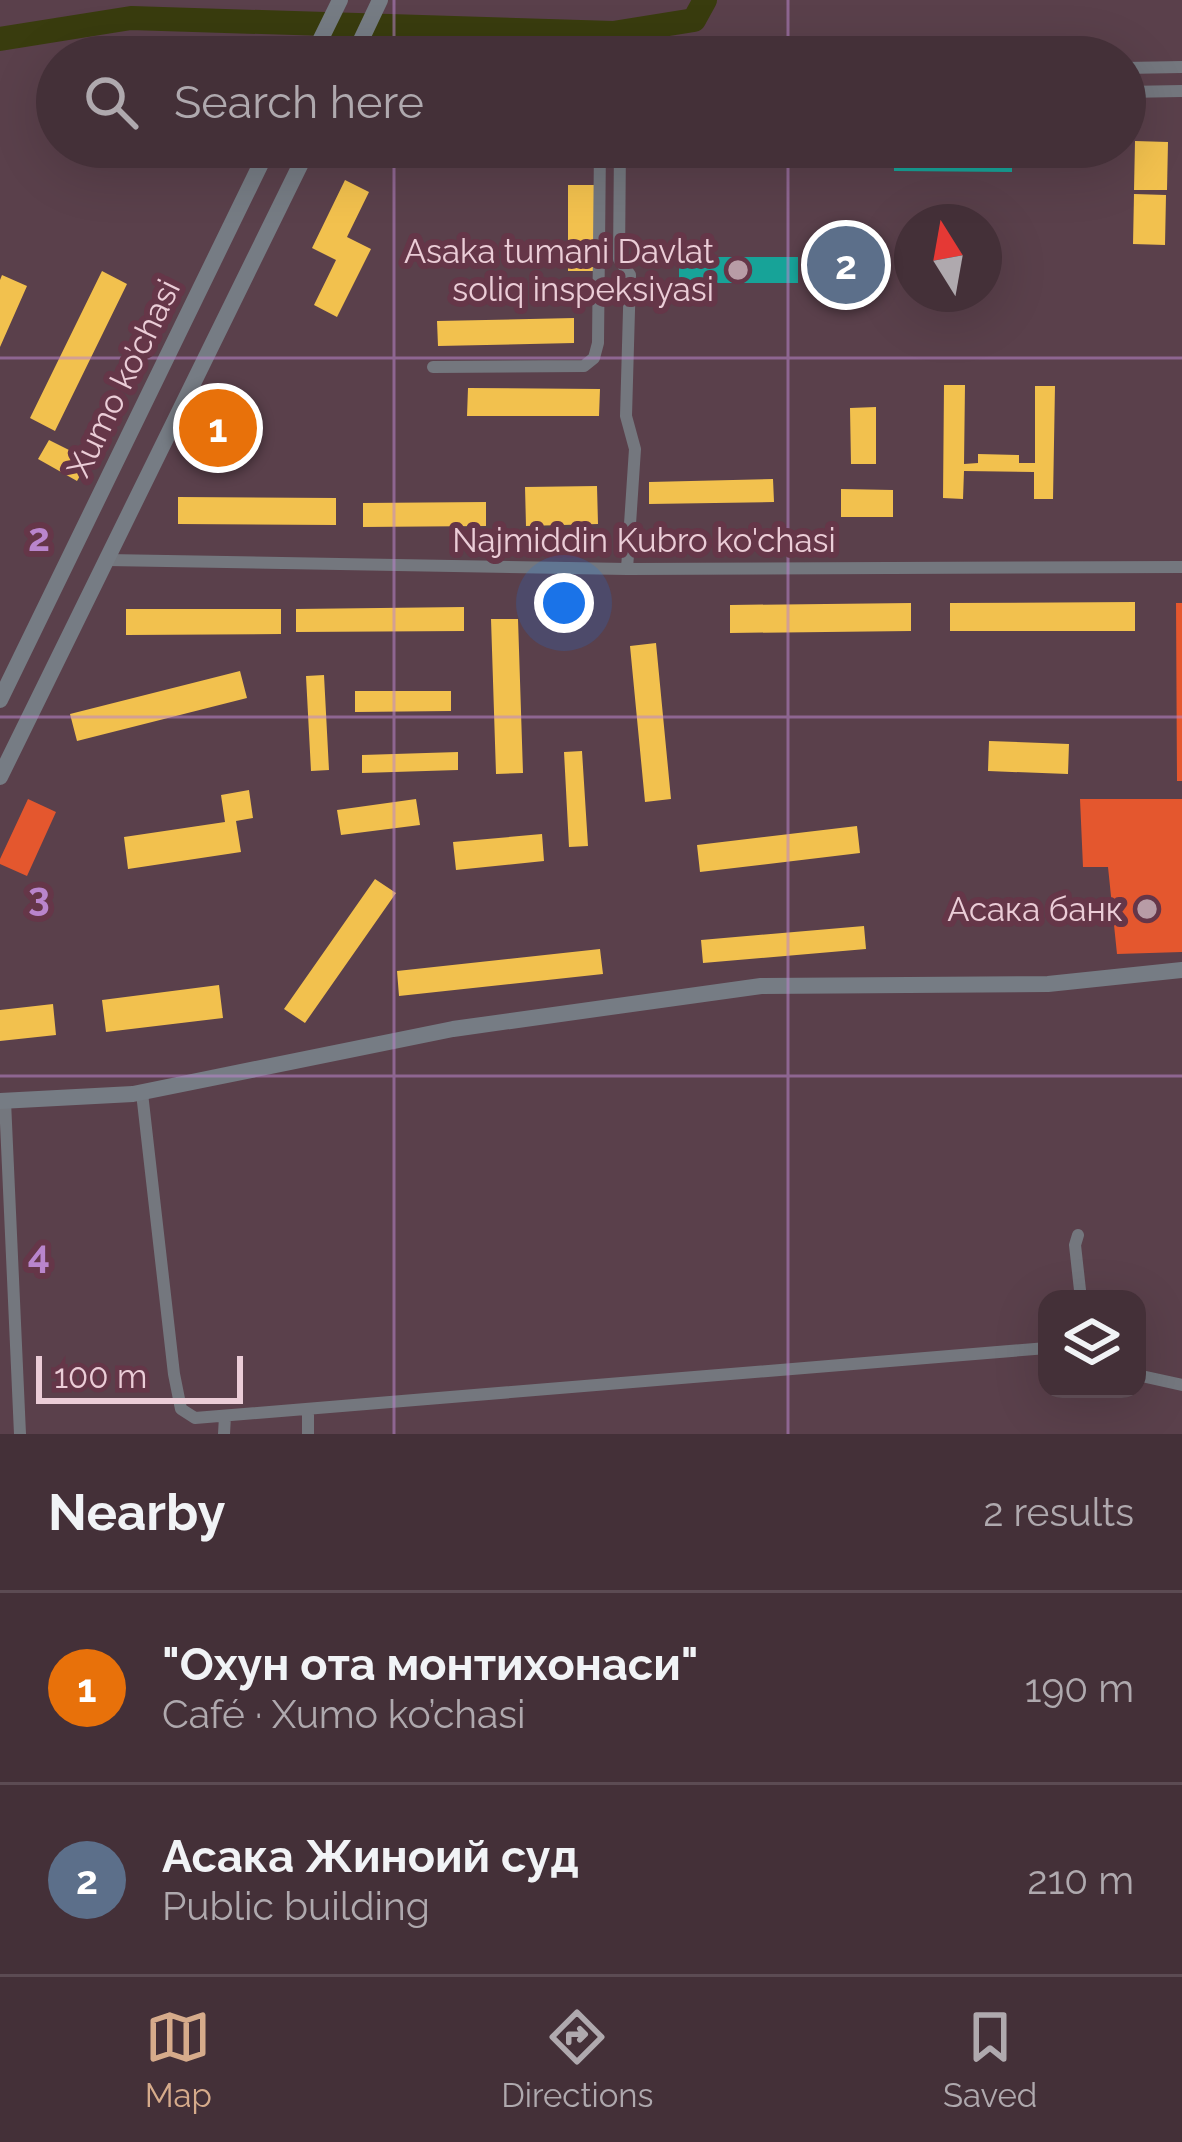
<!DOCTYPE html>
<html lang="en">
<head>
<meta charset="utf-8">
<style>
	:root { --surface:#443038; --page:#4b3840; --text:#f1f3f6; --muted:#afa9ae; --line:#5c4b53; --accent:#d6ab8b }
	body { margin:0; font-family:Raleway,sans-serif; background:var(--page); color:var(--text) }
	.controls { position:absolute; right:36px; bottom:36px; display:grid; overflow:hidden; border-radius:24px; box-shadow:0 12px 48px #0002 }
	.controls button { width:108px; height:108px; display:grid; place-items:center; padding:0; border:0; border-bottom:3px solid var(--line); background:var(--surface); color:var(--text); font:60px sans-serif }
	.compass { position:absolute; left:894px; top:204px; width:108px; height:108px; border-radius:50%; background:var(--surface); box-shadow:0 12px 48px #0002; rotate:349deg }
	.scale { position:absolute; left:36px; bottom:30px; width:207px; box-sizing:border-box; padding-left:12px; border:6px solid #ebcdd7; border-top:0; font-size:33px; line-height:42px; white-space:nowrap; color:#ebcdd7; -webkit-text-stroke:9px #653648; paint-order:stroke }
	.you { position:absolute; left:564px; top:603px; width:42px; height:42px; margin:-30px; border:9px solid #fff; border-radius:50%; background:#1a73e8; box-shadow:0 0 0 18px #1a73e833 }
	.badge { display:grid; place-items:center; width:78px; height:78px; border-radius:50%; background:var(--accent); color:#fff; font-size:39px; font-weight:700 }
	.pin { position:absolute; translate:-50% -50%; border:6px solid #fff; box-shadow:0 3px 12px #0006 }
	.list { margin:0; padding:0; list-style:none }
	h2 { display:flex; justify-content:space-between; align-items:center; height:156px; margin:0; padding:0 48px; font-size:51px }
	h2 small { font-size:39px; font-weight:400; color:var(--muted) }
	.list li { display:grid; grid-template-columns:78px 1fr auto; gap:36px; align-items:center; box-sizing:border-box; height:192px; padding:0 48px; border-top:3px solid var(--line) }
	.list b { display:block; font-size:45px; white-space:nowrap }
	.list p { margin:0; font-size:39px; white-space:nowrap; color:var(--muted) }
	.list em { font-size:39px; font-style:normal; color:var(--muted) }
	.icon { flex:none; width:66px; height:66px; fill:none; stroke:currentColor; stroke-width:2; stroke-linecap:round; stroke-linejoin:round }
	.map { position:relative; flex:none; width:1182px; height:1434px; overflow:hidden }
	.search { position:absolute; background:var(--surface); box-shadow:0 12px 48px #0002; left:36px; right:36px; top:36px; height:132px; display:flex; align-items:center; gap:30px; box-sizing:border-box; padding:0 42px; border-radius:66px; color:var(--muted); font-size:45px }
	.sheet { height:540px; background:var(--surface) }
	nav { display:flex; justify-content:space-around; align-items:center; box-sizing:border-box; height:168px; border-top:3px solid var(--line); background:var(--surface); font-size:33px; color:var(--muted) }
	nav a { display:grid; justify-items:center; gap:6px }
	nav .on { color:var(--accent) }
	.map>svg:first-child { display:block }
	.homes { fill:#f2c14e }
	.shops { fill:#e4572e }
	.public { fill:#17a398 }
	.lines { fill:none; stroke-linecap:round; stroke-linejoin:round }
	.river { stroke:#393c0e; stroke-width:24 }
	.street { stroke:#74777e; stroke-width:12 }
	.secondary { stroke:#767c84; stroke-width:16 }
	.grid { fill:none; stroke:#b985cc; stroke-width:3; stroke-opacity:0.55 }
	.poi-dot { fill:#b89ca6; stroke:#653648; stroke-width:4.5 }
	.labels { text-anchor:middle; stroke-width:12; stroke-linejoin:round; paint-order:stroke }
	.poi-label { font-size:33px; fill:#ebcdd7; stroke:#653648; text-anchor:end }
	.street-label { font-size:33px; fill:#ebcdd7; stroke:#653648 }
	.grid-label { font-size:39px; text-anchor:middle; font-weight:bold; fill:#b985cc; stroke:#653648; stroke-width:12; stroke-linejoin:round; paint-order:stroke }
</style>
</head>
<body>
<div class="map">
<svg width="1182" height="1434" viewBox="0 0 1182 1434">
	<rect width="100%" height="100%" fill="#5a404b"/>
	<!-- homes -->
	<path class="homes" d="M1135,141L1168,142L1167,190H1134Z
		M482,147H581V165L482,166Z
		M345,180L369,192L347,237L371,249L337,317L314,305L336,260L312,248Z
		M568,185H595V271H568Z
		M1134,194L1166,195L1165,245L1133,244Z
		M102,271L127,284L55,431L30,418Z
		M2,275L27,286L0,347V280Z
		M574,318V343L438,346L437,321Z
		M944,385H965L964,464L978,463V454L1019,455V463H1035V386H1055L1053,499H1034V472L964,471L963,499L943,498Z
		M468,388L600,389L599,416H467Z
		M876,407V464H851L850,408Z
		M49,440L89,460L77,481L38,459Z
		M773,479L774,502L649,504V482Z
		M597,486L598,524L526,526L525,487Z
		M841,489L893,490V517H841Z
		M178,497L336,498V525L178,524Z
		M486,502V526L363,527V503Z
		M1135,602V631H950V603Z
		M911,603V631L730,633V605Z
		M464,607V631L296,632V609Z
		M126,609H281V634L126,635Z
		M491,619H518L523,773L496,774Z
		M656,643L671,799L645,802L630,646Z
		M240,671L247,698L77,741L70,714Z
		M324,675L329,770L311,771L306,676Z
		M355,691H451V711L355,712Z
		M989,741L1069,744L1068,774L988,771Z
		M582,751L588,846L569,847L564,752Z
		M458,752V770L362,773V755Z
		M249,790L253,818L236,821L241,852L128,869L124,837L225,822L221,795Z
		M416,799L420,825L341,835L337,810Z
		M857,826L860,853L700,872L697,845Z
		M542,834L544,861L456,870L453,842Z
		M375,879L396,893L305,1023L284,1009Z
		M864,926L866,949L703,963L701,940Z
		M600,949L603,974L399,996L397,971Z
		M219,985L223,1018L106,1032L102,1000Z
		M53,1004L56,1035L0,1041V1010Z"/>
	<!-- shops -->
	<path class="shops" d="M215,409L233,420L221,445L204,435Z
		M1176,603H1182V781H1177Z
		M28,799L56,812L27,876L0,864V859Z
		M1080,799H1182V952L1117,954L1108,867H1083Z"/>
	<!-- public -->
	<path class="public" d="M894,147H1012V172L894,171Z
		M679,257H798V283H679Z"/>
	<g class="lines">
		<!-- river -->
		<path class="river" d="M0,39L131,18L613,33L694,20L705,0"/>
		<!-- street -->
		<path class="street" d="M1125,68L1182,67
			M1125,92L1182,91
			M620,147L619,259L630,275L626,416L635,449L627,569
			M433,367L584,366L594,358L598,343L600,147
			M107,560L627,569L1182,567
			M142,1093L174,1374L181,1409L195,1418L1047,1348
			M5,1101L20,1434
			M1078,1235L1075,1245L1081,1299
			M1137,1375L1182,1385
			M224,1434L225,1416
			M308,1434V1409"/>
		<!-- secondary -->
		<path class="secondary" d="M312,57L340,0
			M353,57L380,0
			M0,700L269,147
			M0,777L309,147
			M0,1101L133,1094L453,1029L761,986L1048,984L1182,970"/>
	</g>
	<!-- grid -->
	<path class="grid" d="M394,0V57M788,0V57M394,147V1434M788,147V1434M0,358H1182M0,717H1182M0,1076H1182"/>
	<!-- markers -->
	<g class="poi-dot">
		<circle cx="738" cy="270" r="12"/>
		<circle cx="1147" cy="909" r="12"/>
	</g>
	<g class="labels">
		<!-- poi labels -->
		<g class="poi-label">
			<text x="714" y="263">Asaka tumani Davlat<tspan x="714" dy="38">soliq inspeksiyasi</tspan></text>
			<text x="1123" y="921">Асака банк</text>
		</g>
		<!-- street labels -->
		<g class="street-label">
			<text transform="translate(123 378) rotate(-64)" y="12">Xumo ko’chasi</text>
			<text x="644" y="552">Najmiddin Kubro ko'chasi</text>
		</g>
	</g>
	<g class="grid-label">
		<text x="39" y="551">2</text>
		<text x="39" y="910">3</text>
		<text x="39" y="1268">4</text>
	</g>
</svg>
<div class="controls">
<button><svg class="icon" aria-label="layers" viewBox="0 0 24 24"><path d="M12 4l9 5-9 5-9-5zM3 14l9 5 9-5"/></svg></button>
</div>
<svg class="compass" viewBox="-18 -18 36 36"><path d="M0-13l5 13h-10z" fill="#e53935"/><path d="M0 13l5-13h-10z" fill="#afa9ae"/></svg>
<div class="scale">100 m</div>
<div class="you"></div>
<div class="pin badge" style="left:218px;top:428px;background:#e8710a">1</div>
<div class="pin badge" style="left:846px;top:265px;background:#5c6f8a">2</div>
<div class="search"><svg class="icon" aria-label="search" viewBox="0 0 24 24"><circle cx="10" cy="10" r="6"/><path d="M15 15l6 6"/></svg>Search here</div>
</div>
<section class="sheet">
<h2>Nearby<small>2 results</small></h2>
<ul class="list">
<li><span class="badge" style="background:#e8710a">1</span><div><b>&quot;Охун ота монтихонаси&quot;</b><p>Café · Xumo ko’chasi</p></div><em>190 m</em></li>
<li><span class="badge" style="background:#5c6f8a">2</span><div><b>Асака Жиноий суд</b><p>Public building</p></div><em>210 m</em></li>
</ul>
</section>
<nav>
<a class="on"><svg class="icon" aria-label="map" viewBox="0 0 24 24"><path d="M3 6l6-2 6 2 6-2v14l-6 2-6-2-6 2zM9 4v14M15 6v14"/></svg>Map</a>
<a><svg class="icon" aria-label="directions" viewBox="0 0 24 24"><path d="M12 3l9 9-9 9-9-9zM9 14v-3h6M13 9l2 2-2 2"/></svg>Directions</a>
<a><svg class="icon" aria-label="saved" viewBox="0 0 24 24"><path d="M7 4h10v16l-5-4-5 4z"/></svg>Saved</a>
</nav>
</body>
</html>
